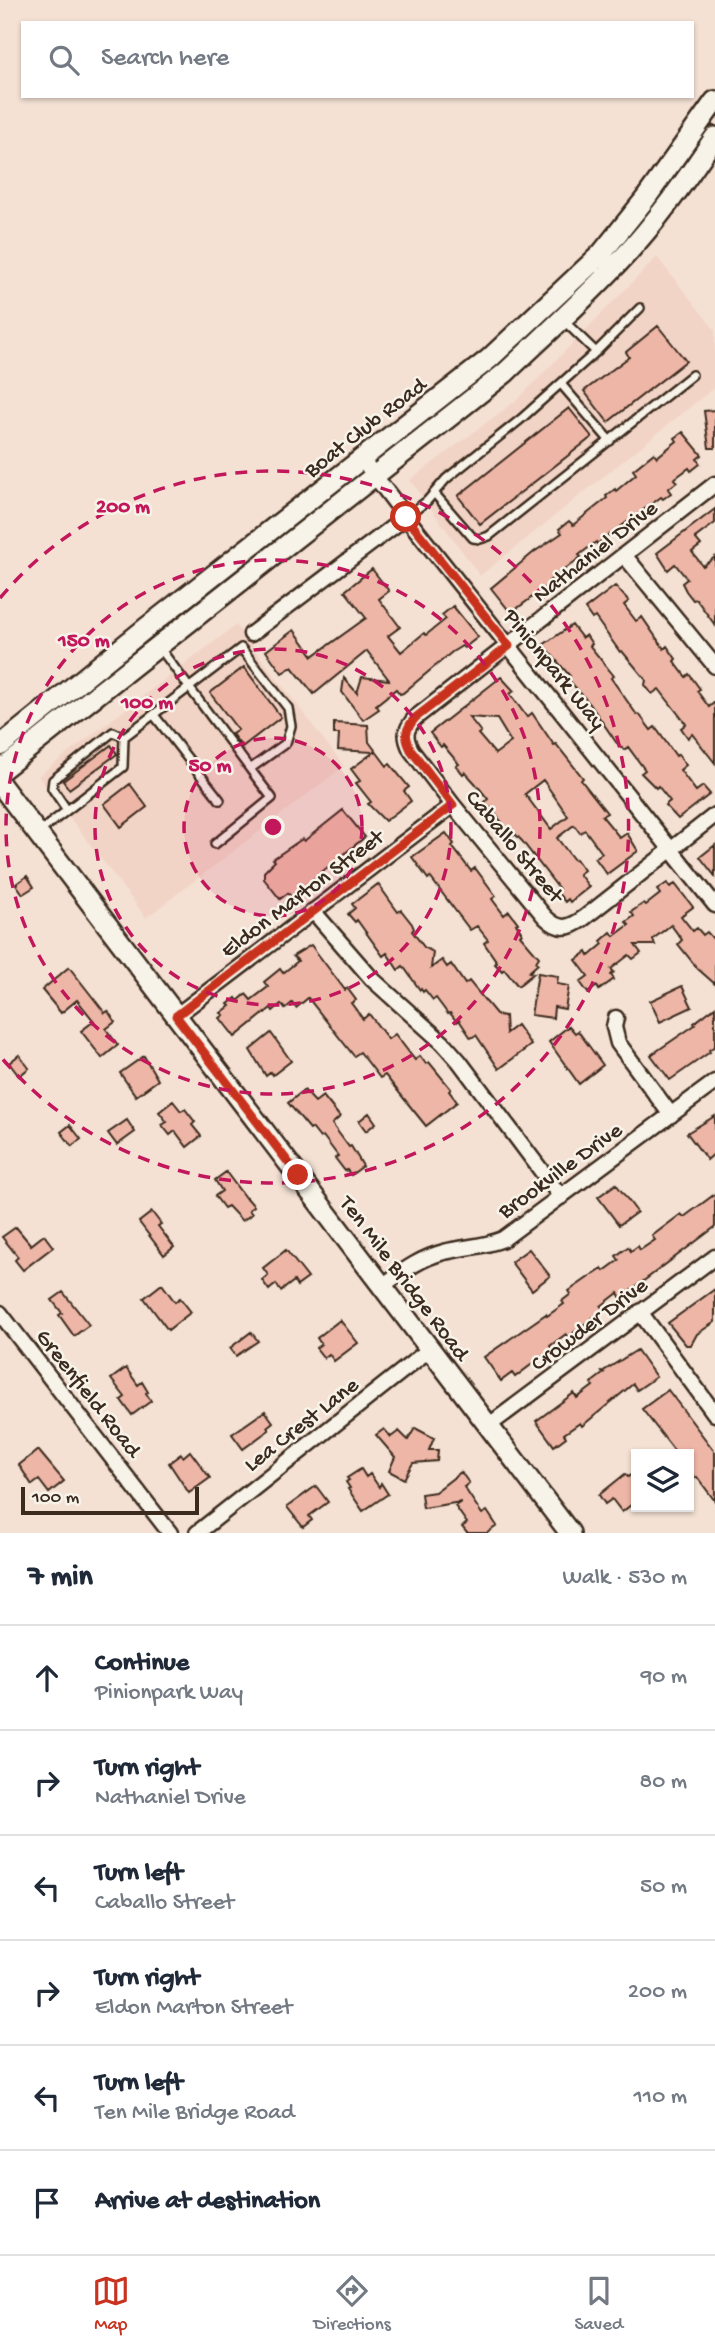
<!DOCTYPE html>
<html lang="en">
<head>
<meta charset="utf-8">
<style>
	:root { --surface:#fff; --page:#f6f6f7; --text:#1f2937; --muted:#747a83; --line:#e0e1e3; --accent:#c8321e }
	body { margin:0; font-family:"Gochi Hand",sans-serif; background:var(--page); color:var(--text) }
	.controls { position:absolute; right:21px; bottom:21px; display:grid; overflow:hidden; border-radius:0px; box-shadow:0 2px 5px #0004 }
	.controls button { width:63px; height:63px; display:grid; place-items:center; padding:0; border:0; border-bottom:2px solid var(--line); background:var(--surface); color:var(--text); font:35px sans-serif }
	.scale { position:absolute; left:21px; bottom:18px; width:178px; box-sizing:border-box; padding-left:7px; border:4px solid #3b2a1e; border-top:0; font-size:19px; line-height:24px; white-space:nowrap; color:#3b2a1e; -webkit-text-stroke:5px #f7f3e8; paint-order:stroke }
	.stop { position:absolute; width:21px; height:21px; margin:-16px; border:5px solid #c8321e; border-radius:50%; background:#fff }
	.stop.end { background:#c8321e; border-color:#fff; box-shadow:0 2px 7px #0008 }
	.list { margin:0; padding:0; list-style:none }
	h2 { display:flex; justify-content:space-between; align-items:center; height:91px; margin:0; padding:0 28px; font-size:30px }
	h2 small { font-size:23px; font-weight:400; color:var(--muted) }
	.list li { display:grid; grid-template-columns:46px 1fr auto; gap:21px; align-items:center; box-sizing:border-box; height:105px; padding:0 28px; border-top:2px solid var(--line) }
	.list b { display:block; font-size:26px; white-space:nowrap }
	.list p { margin:0; font-size:23px; white-space:nowrap; color:var(--muted) }
	.list em { font-size:23px; font-style:normal; color:var(--muted) }
	.icon { flex:none; width:38px; height:38px; fill:none; stroke:currentColor; stroke-width:2; stroke-linecap:round; stroke-linejoin:round }
	.map { position:relative; flex:none; width:715px; height:1533px; overflow:hidden }
	.search { position:absolute; background:var(--surface); box-shadow:0 2px 5px #0004; left:21px; right:21px; top:21px; height:77px; display:flex; align-items:center; gap:18px; box-sizing:border-box; padding:0 24px; border-radius:0px; color:var(--muted); font-size:26px }
	.sheet { height:721px; background:var(--surface) }
	nav { display:flex; justify-content:space-around; align-items:center; box-sizing:border-box; height:98px; border-top:2px solid var(--line); background:var(--surface); font-size:19px; color:var(--muted) }
	nav a { display:grid; justify-items:center; gap:4px }
	nav .on { color:var(--accent) }
	.map>svg:first-child { display:block }
	.built { fill:#f2d4c6 }
	.building { fill:#eeb6a6; stroke:#3b2a1e; stroke-width:2; fill-rule:evenodd }
	.lines { fill:none; stroke-linecap:round; stroke-linejoin:round }
	.lane-casing { stroke:#3b2a1e; stroke-width:12 }
	.street-casing { stroke:#3b2a1e; stroke-width:19 }
	.secondary-casing { stroke:#3b2a1e; stroke-width:24 }
	.lane { stroke:#f7f3e8; stroke-width:7 }
	.street { stroke:#f7f3e8; stroke-width:14 }
	.secondary { stroke:#f7f3e8; stroke-width:19 }
	.route { stroke:#c8321e; stroke-width:9 }
	.ring { fill:none; stroke:#c2185b; stroke-width:3.5; stroke-dasharray:12 9 }
	.labels { text-anchor:middle; stroke-width:5; stroke-linejoin:round; paint-order:stroke }
	.street-label { font-size:23px; fill:#3b2a1e; stroke:#f7f3e8 }
	.centre { fill:#c2185b; stroke:#f7f3e8; stroke-width:3.5 }
	.ring-label { font-size:21px; text-anchor:middle; font-weight:bold; fill:#c2185b; stroke:#f7f3e8; stroke-width:5; stroke-linejoin:round; paint-order:stroke }
</style>
</head>
<body>
<div class="map">
<svg width="715" height="1533" viewBox="0 0 715 1533">
	<rect width="100%" height="100%" fill="#f4e1d4"/>
	<filter id="ink" filterUnits="userSpaceOnUse"><feTurbulence type="fractalNoise" baseFrequency=".0143" numOctaves="2"/><feDisplacementMap in="SourceGraphic" scale="14" xChannelSelector="R" yChannelSelector="G"/><feConvolveMatrix kernelMatrix="1 2 1 2 8 2 1 2 1" color-interpolation-filters="sRGB"/></filter>
	<g filter="url(#ink)">
		<!-- built -->
		<path class="built" d="M657,257L715,330V387L480,576L410,480L518,399Z
			M236,625L344,766L146,918L38,776Z"/>
		<!-- building -->
		<path class="building" d="M658,326L686,361L608,422L584,391L629,357L626,352Z
			M569,408L592,437L480,524L458,496Z
			M715,410V448H709L704,411Z
			M683,432L702,455L697,459L700,464L691,471L689,468L674,479L677,482L668,489L671,493L663,499L661,497L604,539L597,544L596,542L579,555L581,557L549,581L551,583L511,613L491,588L534,552L562,533L559,529L569,521L573,525L607,498L606,496L615,489L616,491L636,474L633,470L654,453L657,457L677,441L675,438Z
			M715,509V523L695,538L701,545L692,552L703,566L715,557V625L696,599L693,600L686,591L682,583L687,579L675,564L668,570L657,553Z
			M372,569L389,591L379,599L400,627L388,636L401,652L424,633L426,635L446,619L442,615L453,606L478,637L464,648L462,646L452,652L403,693L400,694L396,689L376,705L379,709L363,720L342,692L344,678L357,693L362,677L389,680L367,651L314,694L292,667L282,673L266,651L294,630L313,656L366,618L345,591Z
			M615,586L629,601L624,605L636,621L642,617L664,649L667,646L676,659L674,661L686,677L689,674L700,689L697,691L709,707L715,702V763L692,734L688,738L681,728L686,724L659,689L652,694L645,685L646,680L622,651L620,652L595,617L592,619L585,609Z
			M572,625L582,638L586,635L592,644L590,646L614,676L611,678L637,715L639,714L651,730L655,727L676,756L678,754L686,765L680,770L696,791L703,786L710,794L678,819L665,805L670,801L658,786L656,788L641,773L645,770L628,747L624,750L616,742L590,704L567,678L570,676L543,645Z
			M244,667L281,717L242,747L232,734L238,730L210,693Z
			M501,677L514,691L510,694L527,717L532,713L554,745L556,744L583,778L581,780L607,813L602,816L620,838L627,833L638,851L607,874L595,858L602,853L585,830L580,833L574,825L557,838L574,860L576,859L584,870L579,874L589,887L570,902L568,899L565,902L556,891L559,889L522,841L515,834L513,836L485,802L488,799L475,783L465,772L463,774L456,766L459,764L443,745L441,747L430,733ZM469,717L497,719L511,742L495,754L478,734L481,732ZM543,780L568,816L551,829L525,794Z
			M334,723L368,725L369,742L387,766L390,764L409,787L404,791L411,801L385,821L368,804L371,802L356,783L360,781L351,769L374,752L338,750L339,734H334Z
			M111,745L117,754L69,789L63,781Z
			M130,784L147,807L121,827L104,804Z
			M343,810L365,837L291,897L288,893L280,899L264,879V872L275,861L273,859L302,839L304,841Z
			M446,833L454,844L452,846L471,871L475,868L496,896L492,899L504,915L509,911L518,923L516,924L522,933L520,935L539,957L536,962L538,964L529,972L534,973L518,986L504,969L502,971L495,964L497,962L484,943L488,940L477,926L470,930L430,877L428,879L412,857Z
			M715,845V876L700,857Z
			M27,876L34,887L23,894L16,884Z
			M667,883L670,887L675,884L693,907L681,916L693,931L697,928L703,935L707,932L715,941V984L698,969L678,944L682,940L671,925L653,939L655,945H635L641,953L633,959L629,955L611,969L614,972L611,975L614,979L599,990L597,986L588,993L580,982L588,976L576,960L587,952L589,956L603,944L601,941L611,932L614,936L629,925L626,922L634,916L631,912L644,903L646,905L660,894L657,890Z
			M378,884L398,912L401,910L412,924L414,929L412,931L424,947L433,952L431,968L442,960L447,967L451,964L465,984L469,981L497,1015L505,1016L506,1033L517,1025L531,1045L499,1069L476,1035L471,1038L459,1020L457,1022L450,1013L448,1014L436,998L433,1000L425,990L423,992L421,989L420,990L403,966L398,970L387,953L383,956L357,920L355,922L348,914L355,908L352,904Z
			M311,945L345,990L347,988L356,1000L351,1003L363,1019L369,1014L388,1039L395,1034L415,1060L420,1056L426,1064L429,1062L451,1089L449,1091L457,1102L426,1126L385,1075L380,1078L360,1052L354,1056L308,998L296,1008L292,1003L285,1009L281,1004L273,1011L271,1008L235,1037L220,1018L224,1015L221,1013L230,1006L228,1004L236,998L238,1001L246,994L251,1000L268,987L264,982L280,969L283,973L298,961L293,956Z
			M69,967L105,1013L108,1011L115,1022L106,1029L118,1045L102,1058L81,1031L94,1021L77,1000L61,1013L42,990Z
			M538,973L558,976L557,984L569,986L565,1009L554,1007L553,1018L531,1015Z
			M682,986L692,1007L660,1022L650,1001Z
			M715,1007V1046L709,1050L710,1052L670,1080L651,1055L695,1025L694,1023Z
			M569,1026L575,1033L578,1031L603,1065L579,1084L549,1042Z
			M271,1033L291,1061L273,1075L271,1072L266,1076L250,1050Z
			M19,1055L29,1068L19,1076L9,1063Z
			M144,1056L158,1080L136,1096L120,1073Z
			M304,1090L315,1102L323,1096L340,1117L332,1124L349,1147L351,1146L363,1166L351,1175L347,1170L345,1171L335,1158L338,1156L323,1136L320,1138L312,1128L310,1129L288,1103Z
			M173,1101L181,1111L185,1109L195,1122L192,1125L201,1136L187,1147L175,1131L170,1135L162,1125L167,1122L159,1112Z
			M369,1113L376,1123L366,1131L359,1121Z
			M715,1116V1153L707,1160L687,1133Z
			M127,1120L135,1132L117,1145L108,1133Z
			M70,1125L81,1139L72,1146L61,1132Z
			M226,1172L246,1199L247,1198L254,1206L249,1210L252,1214L242,1221L228,1206L224,1208L215,1196L222,1191L215,1180Z
			M616,1184L637,1212L619,1225L598,1197Z
			M715,1194V1227L621,1298L618,1293L601,1306L604,1309L568,1337L566,1334L550,1346L552,1349L515,1377L512,1373L501,1381L484,1357L546,1314L547,1316L564,1304L562,1301L571,1294L569,1291L602,1268L604,1271L619,1260L616,1256L628,1247L631,1251L638,1246L640,1250L655,1240L652,1236L681,1214L684,1217Z
			M152,1212L161,1224L158,1226L174,1247L164,1255L139,1222Z
			M16,1227L31,1245L44,1235L53,1247L23,1270L15,1260L18,1257L2,1237Z
			M529,1249L550,1276L532,1290L511,1262Z
			M286,1250L308,1278L297,1286L294,1281L281,1291L276,1284L269,1290L262,1280L268,1275L263,1268Z
			M162,1284L175,1302L180,1298L191,1312L168,1330L144,1298Z
			M715,1289V1322L697,1334L691,1345H686L668,1323Z
			M63,1292L89,1325L74,1336L59,1315L62,1313L52,1300Z
			M340,1320L358,1343L334,1361L329,1354L324,1358L316,1348L321,1344L317,1338Z
			M251,1332L258,1341L236,1356L230,1348Z
			M637,1350L656,1377L637,1390L633,1384L582,1426L580,1423L564,1434L566,1437L554,1446L536,1421L574,1393L577,1398L593,1386L591,1383L604,1373L602,1372Z
			M126,1368L138,1385L142,1382L148,1392L146,1393L151,1401L132,1415L121,1400L125,1397L111,1379Z
			M668,1390L715,1452V1501L697,1477L695,1478L689,1469V1454H677L642,1409Z
			M265,1411L273,1422L267,1427L269,1430L243,1449L232,1434Z
			M415,1428L434,1438L429,1450H438L437,1461L413,1463L404,1479L389,1471L395,1457L376,1435L384,1429L391,1437L399,1431L408,1440Z
			M38,1450L64,1481L49,1493L39,1480L32,1485L19,1465Z
			M190,1451L210,1478L189,1493L169,1463L181,1454L183,1457Z
			M361,1469L366,1477L370,1474L379,1487L381,1483L388,1494L363,1511L348,1489L350,1488L346,1482L349,1480L347,1478Z
			M461,1472L469,1483L464,1487L482,1514L487,1511L497,1526L487,1533H467L462,1527L467,1523L455,1506L461,1502L423,1508L421,1494L435,1492Z
			M625,1474L628,1477L632,1474L636,1480V1501L622,1512L612,1499L605,1504L599,1495Z
			M316,1486L328,1502L309,1516L312,1520L303,1527L287,1507Z"/>
		<g class="lines">
			<!-- lane casing -->
			<g class="lane-casing">
				<path id="lane" d="M596,352L640,308
					M561,384L610,441
					M435,494L473,538L480,539L489,536L692,375
					M406,517L427,501L446,479L521,419L596,352L563,320
					M159,647L250,769
					M154,715L220,800
					M67,810L52,788L53,780L113,732L124,737
					M39,832L123,767L124,737L241,648L288,708L291,726L286,743L250,769L272,798L215,844"/>
			</g>
			<!-- street casing -->
			<g class="street-casing">
				<path id="street" d="M362,459L406,517L715,905
					M715,484L415,718C405,730 404,736 411,750L453,805L545,917C559,931 569,929 584,918L715,815
					M624,555L715,666
					M251,634L406,517
					M313,911L372,979L443,1043L459,1061L561,1197
					M176,1016L453,805
					M616,1018L614,1027L618,1043L671,1115
					M382,1286C402,1272 420,1258 444,1252C464,1247 484,1247 503,1239L715,1082
					M640,1312L715,1414
					M0,1313L170,1533
					M488,1426L715,1257
					M197,1533L430,1349"/>
			</g>
			<!-- secondary casing -->
			<g class="secondary-casing">
				<path id="secondary" d="M0,746L146,628L489,359L601,254L646,198L715,101
					M0,771L505,373C544,336 584,300 620,261C656,223 686,180 715,137
					M0,784L570,1533"/>
			</g>
			<!-- lane -->
			<use href="#lane" class="lane"/>
			<!-- street -->
			<use href="#street" class="street"/>
			<!-- secondary -->
			<use href="#secondary" class="secondary"/>
		</g>
	</g>
	<g class="lines" filter="url(#ink)">
		<!-- route -->
		<path class="route" d="M298,1175L176,1016L453,805L411,750C404,736 405,730 415,718L509,646L406,517"/>
	</g>
	<!-- distance rings -->
	<circle cx="273" cy="827" r="89" fill="#c2185b" fill-opacity=".12"/>
	<g class="ring">
		<circle cx="273" cy="827" r="89"/>
		<circle cx="273" cy="827" r="178"/>
		<circle cx="273" cy="827" r="267"/>
		<path d="M0 598A356 356 0 1 1 0 1056"/>
	</g>
	<g class="labels">
		<!-- street labels -->
		<g class="street-label">
			<text transform="translate(364 426) rotate(-38)" y="8">Boat Club Road</text>
			<text transform="translate(594 550) rotate(-38)" y="8">Nathaniel Drive</text>
			<text transform="translate(556 668) rotate(51)" y="8">Pinionpark Way</text>
			<text transform="translate(516 845) rotate(50)" y="8">Caballo Street</text>
			<text transform="translate(301 892) rotate(-37)" y="8">Eldon Marton Street</text>
			<text transform="translate(559 1169) rotate(-36)" y="8">Brookville Drive</text>
			<text transform="translate(406 1277) rotate(53)" y="8">Ten Mile Bridge Road</text>
			<text transform="translate(588 1323) rotate(-37)" y="8">Crowder Drive</text>
			<text transform="translate(90 1392) rotate(52)" y="8">Greenfield Road</text>
			<text transform="translate(300 1423) rotate(-38)" y="8">Lea Crest Lane</text>
		</g>
	</g>
	<circle cx="273" cy="827" r="10" class="centre"/>
	<g class="ring-label">
		<text x="123" y="512">200 m</text>
		<text x="84" y="646">150 m</text>
		<text x="147" y="708">100 m</text>
		<text x="210" y="771">50 m</text>
	</g>
</svg>
<div class="controls">
<button><svg class="icon" aria-label="layers" viewBox="0 0 24 24"><path d="M12 4l9 5-9 5-9-5zM3 14l9 5 9-5"/></svg></button>
</div>
<div class="scale">100 m</div>
<div class="stop" style="left:406px;top:517px"></div>
<div class="stop end" style="left:298px;top:1175px"></div>
<div class="search"><svg class="icon" aria-label="search" viewBox="0 0 24 24"><circle cx="10" cy="10" r="6"/><path d="M15 15l6 6"/></svg>Search here</div>
</div>
<section class="sheet">
<h2>7 min<small>Walk · 530 m</small></h2>
<ul class="list">
<li><svg class="icon" aria-label="ahead" viewBox="0 0 24 24"><path d="M12 20V5M6 11l6-6 6 6"/></svg><div><b>Continue</b><p>Pinionpark Way</p></div><em>90 m</em></li>
<li><svg class="icon" aria-label="right" viewBox="0 0 24 24"><path d="M7 20v-9h11M14 6l5 5-5 5"/></svg><div><b>Turn right</b><p>Nathaniel Drive</p></div><em>80 m</em></li>
<li><svg class="icon" aria-label="left" viewBox="0 0 24 24"><path d="M17 20v-9H6M10 6l-5 5 5 5"/></svg><div><b>Turn left</b><p>Caballo Street</p></div><em>50 m</em></li>
<li><svg class="icon" aria-label="right" viewBox="0 0 24 24"><path d="M7 20v-9h11M14 6l5 5-5 5"/></svg><div><b>Turn right</b><p>Eldon Marton Street</p></div><em>200 m</em></li>
<li><svg class="icon" aria-label="left" viewBox="0 0 24 24"><path d="M17 20v-9H6M10 6l-5 5 5 5"/></svg><div><b>Turn left</b><p>Ten Mile Bridge Road</p></div><em>110 m</em></li>
<li><svg class="icon" aria-label="arrive" viewBox="0 0 24 24"><path d="M6 21V4h12l-3 4 3 4H6"/></svg><div><b>Arrive at destination</b></div></li>
</ul>
</section>
<nav>
<a class="on"><svg class="icon" aria-label="map" viewBox="0 0 24 24"><path d="M3 6l6-2 6 2 6-2v14l-6 2-6-2-6 2zM9 4v14M15 6v14"/></svg>Map</a>
<a><svg class="icon" aria-label="directions" viewBox="0 0 24 24"><path d="M12 3l9 9-9 9-9-9zM9 14v-3h6M13 9l2 2-2 2"/></svg>Directions</a>
<a><svg class="icon" aria-label="saved" viewBox="0 0 24 24"><path d="M7 4h10v16l-5-4-5 4z"/></svg>Saved</a>
</nav>
</body>
</html>
